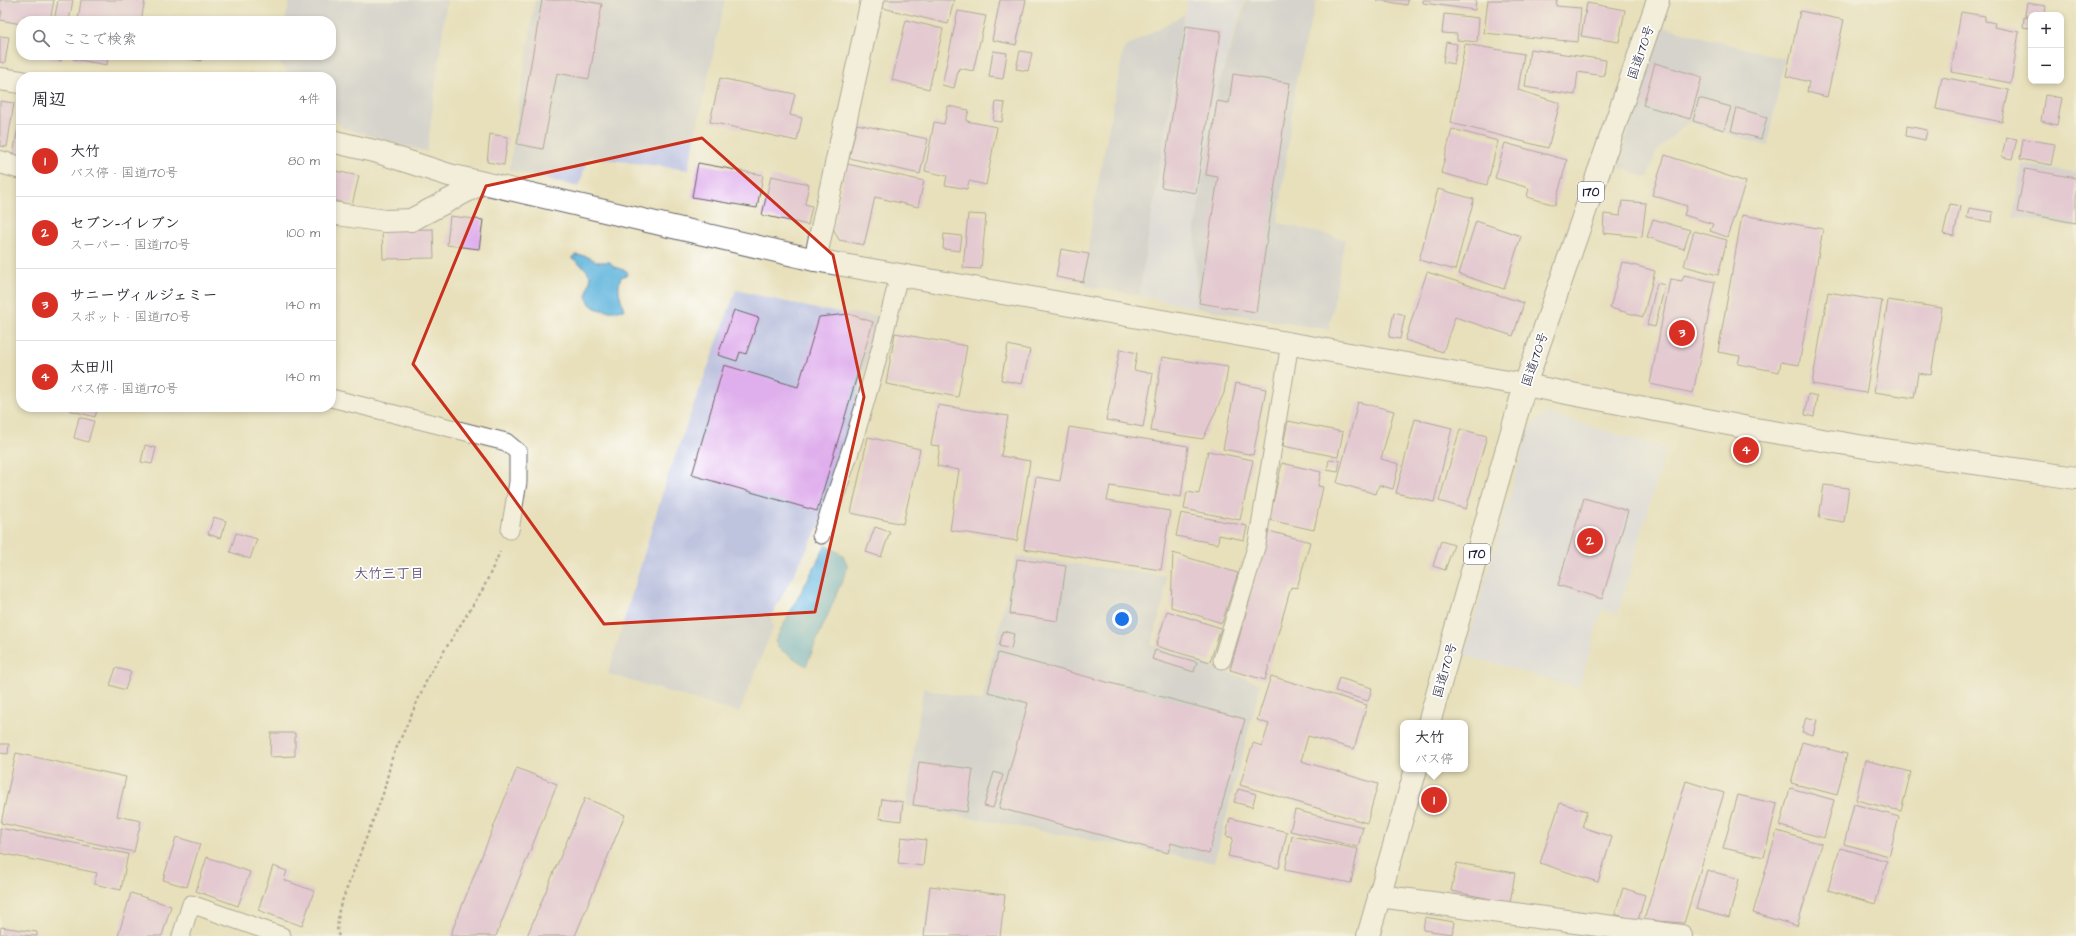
<!DOCTYPE html>
<html lang="ja">
<head>
<meta charset="utf-8">
<style>
	:root { --surface:#fff; --page:#f2f2f3; --text:#2b2b33; --muted:#7c7c81; --line:#e1e1e2; --accent:#d93025 }
	body { margin:0; font-family:"Architects Daughter","Klee One",sans-serif; background:var(--page); color:var(--text) }
	.controls { position:absolute; right:12px; top:12px; display:grid; overflow:hidden; border-radius:8px; box-shadow:0 2px 6px #0003 }
	.controls button { width:36px; height:36px; display:grid; place-items:center; padding:0; border:0; border-bottom:1px solid var(--line); background:var(--surface); color:var(--text); font:20px sans-serif }
	.you { position:absolute; left:1122px; top:619px; width:14px; height:14px; margin:-10px; border:3px solid #fff; border-radius:50%; background:#1a73e8; box-shadow:0 0 0 6px #1a73e833 }
	.badge { display:grid; place-items:center; width:26px; height:26px; border-radius:50%; background:var(--accent); color:#fff; font-size:13px; font-weight:700 }
	.pin { position:absolute; translate:-50% -50%; border:2px solid #fff; box-shadow:0 1px 4px #0006 }
	.popup { position:absolute; left:1400px; top:720px; width:68px; height:52px; box-sizing:border-box; display:grid; place-content:center; border-radius:8px; background:var(--surface); filter:drop-shadow(0 1px 3px #0005); font-size:13px; white-space:nowrap; color:var(--muted) }
	.popup b { font-size:15px; color:var(--text) }
	.popup::after { content:''; position:absolute; left:50%; top:100%; margin-left:-8px; border:8px solid transparent; border-top-color:var(--surface) }
	.list { margin:0; padding:0; list-style:none }
	h2 { display:flex; justify-content:space-between; align-items:center; height:52px; margin:0; padding:0 16px; font-size:17px }
	h2 small { font-size:13px; font-weight:400; color:var(--muted) }
	.list li { display:grid; grid-template-columns:26px 1fr auto; gap:12px; align-items:center; box-sizing:border-box; height:72px; padding:0 16px; border-top:1px solid var(--line) }
	.list b { display:block; font-size:15px; white-space:nowrap }
	.list p { margin:0; font-size:13px; white-space:nowrap; color:var(--muted) }
	.list em { font-size:13px; font-style:normal; color:var(--muted) }
	.icon { flex:none; width:22px; height:22px; fill:none; stroke:currentColor; stroke-width:2; stroke-linecap:round; stroke-linejoin:round }
	.map { position:relative; flex:none; width:2076px; height:936px; overflow:hidden }
	.search { position:absolute; background:var(--surface); box-shadow:0 2px 6px #0003; left:16px; top:16px; width:320px; height:44px; display:flex; align-items:center; gap:10px; box-sizing:border-box; padding:0 14px; border-radius:16px; color:var(--muted); font-size:15px }
	.panel { position:absolute; background:var(--surface); box-shadow:0 2px 6px #0003; left:16px; top:72px; width:320px; height:340px; border-radius:16px }
	.map>svg:first-child { display:block }
	.built { fill:#d6d8f9 }
	.industrial { fill:#bec3de }
	.water { fill:#5eb4db; stroke:#406b8b }
	.building { fill:#dfaeec }
	.lines { fill:none; stroke-linecap:round; stroke-linejoin:round }
	.service-casing { stroke:#676468; stroke-width:19 }
	.minor-casing { stroke:#676468; stroke-width:24 }
	.tertiary-casing { stroke:#676468; stroke-width:24 }
	.trunk-casing { stroke:#676468; stroke-width:24 }
	.path { stroke:#676468; stroke-width:2.5; stroke-dasharray:3 3; stroke-linecap:butt }
	.service { stroke:#fff; stroke-width:17 }
	.minor { stroke:#fff; stroke-width:22 }
	.tertiary { stroke:#fff; stroke-width:22 }
	.trunk { stroke:#fff; stroke-width:22 }
	.marked { fill:none; stroke:#c8321e; stroke-width:3; stroke-linejoin:round }
	.labels { text-anchor:middle; stroke-width:3.5; stroke-linejoin:round; paint-order:stroke }
	.shield { fill:#fff; stroke:#646476; stroke-width:1 }
	.shield-label { font-size:12px; font-weight:bold; fill:#22223b }
	.street-label { font-size:13px; fill:#22223b; stroke:#fff }
	.neighbourhood-label { font-size:14px; font-weight:bold; fill:#645379; stroke:#fff }
</style>
</head>
<body>
<div class="map">
<svg width="2076" height="936" viewBox="0 0 2076 936">
	<rect width="100%" height="100%" fill="#fff"/>
	<filter id="ink" filterUnits="userSpaceOnUse"><feTurbulence type="fractalNoise" baseFrequency=".025" numOctaves="2"/><feDisplacementMap in="SourceGraphic" scale="8" xChannelSelector="R" yChannelSelector="G"/><feConvolveMatrix kernelMatrix="1 2 1 2 8 2 1 2 1" color-interpolation-filters="sRGB"/></filter>
	<filter id="wash" filterUnits="userSpaceOnUse"><feTurbulence type="fractalNoise" baseFrequency=".012" numOctaves="4" result="noise"/><feDisplacementMap in="SourceGraphic" scale="16" xChannelSelector="R" yChannelSelector="G"/><feGaussianBlur stdDeviation="0.9" result="paint"/><feColorMatrix in="noise" values="0 0 0 0 0 0 0 0 0 0 0 0 0 0 0 0 0 1.4 0 .05"/><feComposite in="paint" operator="in"/></filter>
	<g filter="url(#wash)">
		<rect width="100%" height="100%" fill="#e8e0bb"/>
		<!-- built -->
		<path class="built" d="M1187,0H1244L1218,87L1195,228L1196,308L1139,296Z
			M1545,413L1666,448L1618,614L1602,609L1579,688L1464,655L1529,428Z"/>
		<!-- industrial -->
		<path class="industrial" d="M290,0H447L427,152L343,128L331,116V77H293L277,61L279,55H331V21H285Z
			M535,0H725L688,170L588,157L579,187L509,170Z
			M1246,0H1317L1297,77L1278,223L1345,239L1329,330L1196,308L1195,228L1218,87Z
			M1184,14L1139,295L1084,286L1093,209L1124,48Z
			M1661,26L1785,59L1767,146L1688,122L1657,151L1648,178L1617,167Z
			M2022,164L2076,173V227L2013,216Z
			M736,290L820,310L879,316L837,471L820,525L771,617L773,628L739,713L608,674L666,481Z
			M1016,556L1166,576L1164,600L1151,645L1261,684L1214,863L906,806L923,688L982,701Z"/>
		<!-- water -->
		<path class="water" d="M576,255L586,256L598,262H610L614,267L627,271V275L621,277C616,289 621,298 624,310C612,312 588,313 587,295C587,290 590,282 591,277L585,268L572,258Z
			M826,545L843,555L848,567L806,666L778,648L775,641Z"/>
		<g id="blocks">
			<!-- building -->
			<path class="building" d="M0,0H54L50,21L24,16L21,24L0,20L2,11H0Z
				M58,0H73L69,21H54Z
				M81,0H145L141,21H78Z
				M542,0H578L602,4L589,79L557,73L543,149L517,144Z
				M885,0H954L948,24L883,8Z
				M1000,0H1026L1016,45L992,40Z
				M1377,0H1408L1407,5Z
				M1423,0H1476L1475,10L1423,3Z
				M1488,0H1557L1556,6L1581,8L1578,42L1484,33Z
				M1587,3L1625,10L1619,42L1581,36Z
				M2027,3L2046,6L2045,15H2025Z
				M958,11L986,16L973,71L959,68L954,88L942,85Z
				M1800,11L1844,20L1827,97L1807,92L1809,82L1786,76Z
				M1961,12L1985,16V21L1995,23L1994,27L2019,32L2011,83L1951,72Z
				M1444,14L1479,18L1477,42L1457,40V34L1442,33Z
				M2024,17L2031,18L2029,28L2023,27Z
				M906,20L943,29L929,89L892,80Z
				M1186,26L1221,31L1196,193L1161,187Z
				M0,36L9,37L5,63L0,62Z
				M1446,42L1457,44L1454,64L1443,62Z
				M1465,44L1524,54L1518,90L1560,103L1548,148L1451,123Z
				M1530,49L1606,60L1604,76L1578,72L1575,95L1525,87Z
				M993,51L1007,53L1003,79L989,77Z
				M1020,51L1032,53L1028,71L1016,69Z
				M47,55H63L61,61L46,58Z
				M74,55H108L107,65L73,59Z
				M177,55H202L201,61L177,57Z
				M1655,63L1702,77L1690,119L1643,105Z
				M250,73L264,76V77H249Z
				M1233,74L1290,83L1256,312L1199,303L1218,177L1206,175L1217,101L1229,103Z
				M1942,77L2009,90L2002,122L1936,109Z
				M720,78L795,94L790,115L802,118L797,141L710,122Z
				M2045,95L2062,98L2057,125L2041,121Z
				M1699,98L1731,107L1724,130L1693,121Z
				M0,101L14,103L7,147L0,146Z
				M996,102L1005,103L1002,122L993,121Z
				M948,106L969,110L966,121L997,127L986,185L969,181L967,189L945,185L947,176L925,171L934,122L944,124Z
				M1737,108L1767,117L1761,139L1731,131Z
				M20,116H21V156L13,155Z
				M857,124L928,139L920,174L849,158Z
				M1907,126L1927,130L1925,140L1906,136Z
				M1452,129L1498,141L1487,185L1441,173Z
				M490,134L508,137L504,165L487,162Z
				M2006,137L2017,139L2012,159L2002,157Z
				M2023,139L2055,144L2051,165L2020,159Z
				M1505,143L1567,160L1555,205L1527,197L1529,188L1495,178Z
				M1665,155L1746,182L1727,237L1710,231L1713,224L1684,215L1687,206L1652,195Z
				M698,163L763,175L757,208L692,197Z
				M847,164L924,181L918,207L875,197L864,245L839,240L833,228Z
				M2025,169L2076,178V223L2017,212Z
				M331,170L359,176L352,205L331,200Z
				M771,176L809,184L805,204L812,206L808,225L762,215Z
				M1438,189L1474,199L1455,270L1419,260Z
				M1622,201L1646,203L1642,237L1603,233L1604,214L1620,216Z
				M1950,204L1960,206L1954,236L1943,234Z
				M1969,208L1993,212L1992,222L1967,218Z
				M968,214L986,215L981,269L963,268Z
				M1742,215L1823,229L1799,365L1781,362L1779,372L1738,364L1740,356L1718,352Z
				M450,216L483,220L479,249L447,245Z
				M1653,219L1690,230L1684,249L1647,237Z
				M1476,221L1521,236L1504,289L1459,274Z
				M433,229L434,258L383,259L382,230Z
				M1694,231L1727,240L1718,275L1684,266Z
				M944,234L962,236L960,251L943,249Z
				M1061,249L1089,254L1083,282L1056,277Z
				M1622,262L1655,271L1643,317L1610,308Z
				M1427,272L1524,303L1513,336L1455,317L1443,352L1405,340Z
				M1684,275L1715,282L1693,393L1650,384L1670,279L1682,281Z
				M1657,283L1665,285L1655,327L1647,325Z
				M1828,292L1882,301L1866,393L1812,384Z
				M1888,300L1942,308L1931,375L1918,373L1914,398L1874,392Z
				M734,310L759,318L746,354L740,352L737,361L718,355Z
				M1394,312L1405,315L1400,339L1389,337Z
				M849,314L873,322L817,511L692,475L724,365L798,387L819,317Z
				M895,333L967,346L958,397L886,384Z
				M1008,345L1030,350L1022,384L1001,380Z
				M1120,349L1137,353L1134,370L1153,374L1143,427L1106,420Z
				M1162,357L1228,367L1224,393L1203,439L1151,431Z
				M1236,383L1266,389L1253,455L1223,449Z
				M1808,394L1817,396L1814,417L1805,415Z
				M1358,402L1394,411L1381,459L1399,464L1393,489L1379,485L1376,494L1337,483Z
				M938,405L1008,416L1001,456L1030,461L1017,541L950,530L959,470L937,466L940,446L931,445Z
				M69,407H98L95,417L69,410Z
				M79,417L94,421L88,442L74,438Z
				M1415,419L1452,428L1434,502L1396,493Z
				M1288,421L1343,432L1338,457L1283,446Z
				M1069,427L1188,446L1181,497L1110,486L1107,501L1170,511L1161,570L1024,549L1036,477L1060,481Z
				M1460,429L1487,436L1466,509L1439,501Z
				M868,437L920,449L903,524L851,513Z
				M145,445L156,448L152,464L141,462Z
				M1208,451L1253,460L1240,520L1184,509L1187,492L1199,494Z
				M1329,460L1340,461L1338,472L1327,470Z
				M1282,463L1321,472L1318,486L1323,487L1314,530L1269,520Z
				M1824,485L1849,488L1844,522L1819,518Z
				M1584,498L1628,511L1602,599L1558,585Z
				M1181,513L1247,526L1244,540L1219,535L1218,544L1176,536Z
				M214,517L226,521L220,538L208,534Z
				M875,527L890,532L881,557L866,552Z
				M1269,531L1310,542L1297,588L1291,587L1265,680L1230,670Z
				M236,533L257,539L250,559L230,552Z
				M1441,541L1454,545L1445,570L1433,566Z
				M1173,553L1238,573L1222,623L1171,607Z
				M1017,559L1066,566L1058,621L1010,614Z
				M1167,611L1221,628L1210,662L1156,646Z
				M1003,631L1014,634L1011,649L999,646Z
				M1155,650L1197,662L1194,672L1152,659Z
				M998,653L1245,719L1209,854L1171,843L1168,853L999,808L1028,703L988,692Z
				M116,668L131,672L125,690L110,685Z
				M1271,676L1367,705L1354,749L1308,736L1301,761L1378,784L1367,823L1240,785L1253,743L1262,746L1269,724L1257,720Z
				M1339,678L1372,688L1368,701L1335,691Z
				M1806,717L1817,720L1813,735L1802,732Z
				M271,733H295V756L270,757Z
				M1802,742L1847,754L1837,795L1791,783Z
				M0,744H9L8,754L0,753Z
				M16,753L126,777L117,816L141,821L134,852L1,823Z
				M1865,760L1911,772L1901,811L1856,800Z
				M919,762L973,769L967,812L913,805Z
				M517,768L557,784L496,936H450Z
				M994,772L1003,775L993,808L984,806Z
				M1686,781L1724,793L1684,923L1644,920Z
				M1790,788L1834,800L1824,838L1780,826Z
				M1238,789L1256,794L1252,807L1234,802Z
				M1738,795L1777,804L1764,857L1723,848Z
				M585,798L625,815L575,936H527Z
				M882,799L903,802L901,821L879,818Z
				M1560,803L1587,811L1582,827L1612,837L1598,882L1540,863Z
				M1854,804L1899,817L1889,856L1844,844Z
				M1295,810L1363,827L1358,847L1290,831Z
				M1230,818L1287,832L1279,868L1228,856L1233,838L1226,836Z
				M0,828L128,854L121,890L94,884L97,873L0,853Z
				M1777,831L1822,844L1797,926L1753,913Z
				M1292,836L1358,849L1351,883L1285,870Z
				M176,837L200,844L187,887L163,880Z
				M901,837L926,840L923,866L898,863Z
				M1840,848L1887,861L1875,904L1828,890Z
				M207,857L250,872L238,906L196,891Z
				M1457,863L1515,873L1510,903L1451,891Z
				M273,866L287,871L284,880L314,891L302,926L258,910Z
				M1707,870L1739,879L1729,918L1696,909Z
				M930,886L1005,895L1000,936H924Z
				M1623,888L1645,895L1638,921L1615,914Z
				M131,893L171,906L162,936H118Z
				M1425,917L1454,922L1452,934L1423,930Z
				M1,927L37,932V936L0,934Z"/>
		</g>
	</g>
	<g filter="url(#ink)">
		<use href="#blocks" fill-opacity="0" stroke="#676468" stroke-width="1"/>
		<g class="lines">
			<!-- service casing -->
			<g class="service-casing">
				<path id="service" d="M331,398L506,442L518,452V482L510,530
					M821,535C853,450 878,363 899,275
					M1222,660L1257,544L1290,343
					M181,936L191,904L282,936"/>
			</g>
			<!-- minor casing -->
			<g class="minor-casing">
				<path id="minor" d="M0,162L21,168
					M331,213L385,221L411,220L482,183
					M815,260L872,0
					M1379,896L1681,936"/>
			</g>
			<!-- tertiary casing -->
			<g class="tertiary-casing">
				<path id="tertiary" d="M0,79L21,82
					M331,141L378,152L449,175L815,260L1525,385L1749,428L1865,447L2076,478"/>
			</g>
			<!-- trunk casing -->
			<g class="trunk-casing">
				<path id="trunk" d="M1429,723L1525,385L1658,0
					M1368,936L1416,769"/>
			</g>
			<!-- path -->
			<path class="path" d="M339,936L337,932L339,909L383,794L392,758L429,675L483,589L500,552"/>
			<!-- service -->
			<use href="#service" class="service"/>
			<!-- minor -->
			<use href="#minor" class="minor"/>
			<!-- tertiary -->
			<use href="#tertiary" class="tertiary"/>
			<!-- trunk -->
			<use href="#trunk" class="trunk"/>
		</g>
	</g>
	<!-- marked area -->
	<path d="M0 0H2076V936H0ZM702,138L833,255L864,397L815,612L604,624L488,463L413,364L486,186Z" fill="#e8e0bb" fill-opacity=".55" fill-rule="evenodd"/>
	<path class="marked" d="M702,138L833,255L864,397L815,612L604,624L488,463L413,364L486,186Z"/>
	<g class="labels">
		<!-- shield labels -->
		<g class="shield">
			<rect x="1578" y="182" width="26" height="20" rx="3"/>
			<rect x="1464" y="544" width="26" height="20" rx="3"/>
		</g>
		<g class="shield-label">
			<text x="1591" y="196">170</text>
			<text x="1477" y="558">170</text>
		</g>
		<!-- street labels -->
		<g class="street-label">
			<text transform="translate(1640 52) rotate(-71)" y="5">国道170号</text>
			<text transform="translate(1534 359) rotate(-71)" y="5">国道170号</text>
			<text transform="translate(1444 670) rotate(-74)" y="5">国道170号</text>
		</g>
		<!-- neighbourhood labels -->
		<g class="neighbourhood-label">
			<text x="389" y="578">大竹三丁目</text>
		</g>
	</g>
</svg>
<div class="controls">
<button>+</button>
<button>−</button>
</div>
<div class="you"></div>
<div class="pin badge" style="left:1434px;top:800px">1</div>
<div class="popup"><b>大竹</b>バス停</div>
<div class="pin badge" style="left:1590px;top:541px">2</div>
<div class="pin badge" style="left:1682px;top:333px">3</div>
<div class="pin badge" style="left:1746px;top:450px">4</div>
<div class="search"><svg class="icon" aria-label="search" viewBox="0 0 24 24"><circle cx="10" cy="10" r="6"/><path d="M15 15l6 6"/></svg>ここで検索</div>
<section class="panel">
<h2>周辺<small>4件</small></h2>
<ul class="list">
<li><span class="badge">1</span><div><b>大竹</b><p>バス停 · 国道170号</p></div><em>80 m</em></li>
<li><span class="badge">2</span><div><b>セブン-イレブン</b><p>スーパー · 国道170号</p></div><em>100 m</em></li>
<li><span class="badge">3</span><div><b>サニーヴィルジェミー</b><p>スポット · 国道170号</p></div><em>140 m</em></li>
<li><span class="badge">4</span><div><b>太田川</b><p>バス停 · 国道170号</p></div><em>140 m</em></li>
</ul>
</section>
</div>
</body>
</html>
